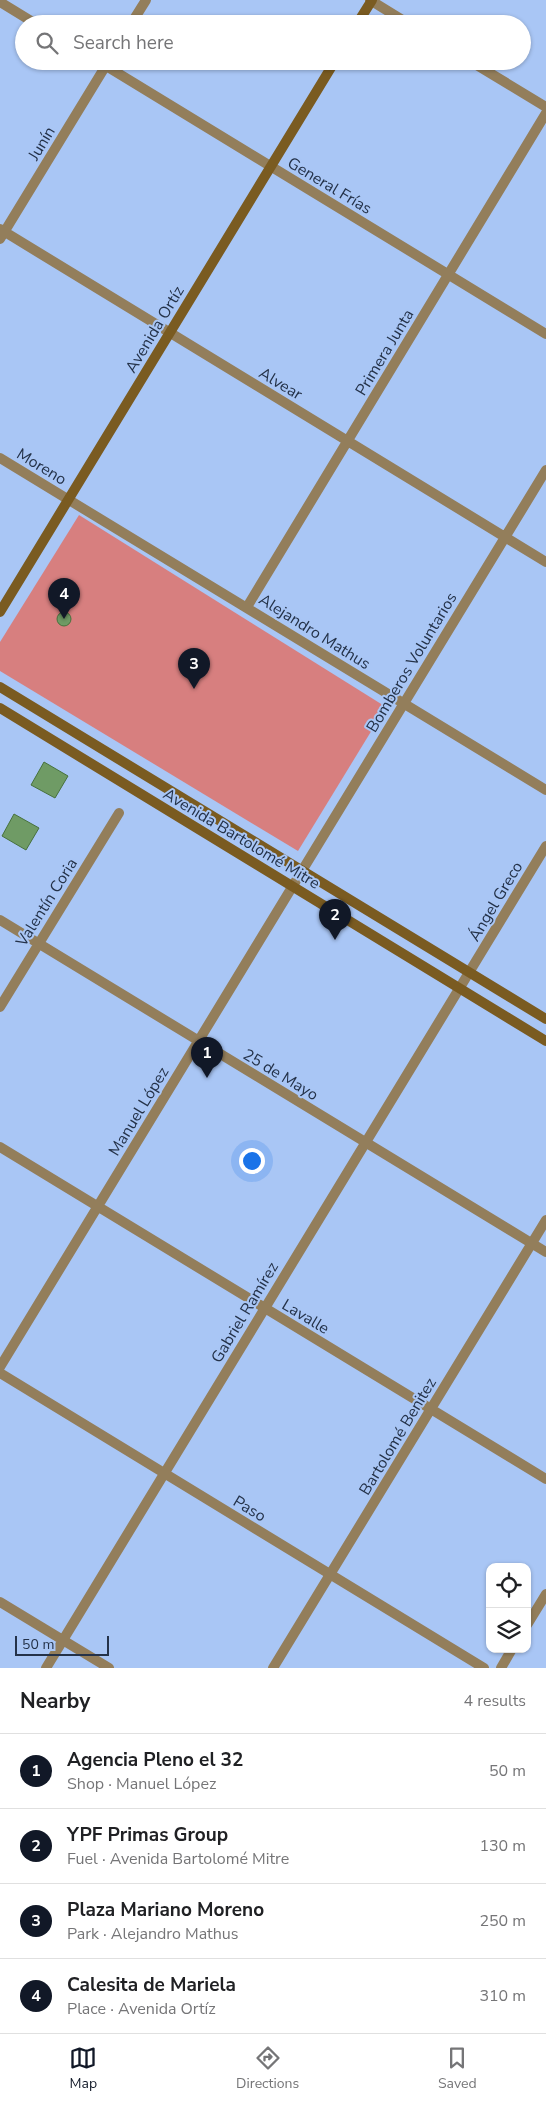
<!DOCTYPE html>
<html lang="en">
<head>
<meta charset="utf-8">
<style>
	:root { --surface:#fff; --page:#f6f6f6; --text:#202124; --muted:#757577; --line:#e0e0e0; --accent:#111827 }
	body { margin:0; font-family:"Nunito Sans",sans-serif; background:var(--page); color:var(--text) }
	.controls { position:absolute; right:15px; bottom:15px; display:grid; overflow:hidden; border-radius:10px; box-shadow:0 1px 4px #0004 }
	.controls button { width:45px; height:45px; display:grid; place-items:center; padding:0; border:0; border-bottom:1px solid var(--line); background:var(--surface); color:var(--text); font:25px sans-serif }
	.scale { position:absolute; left:15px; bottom:12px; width:94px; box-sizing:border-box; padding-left:5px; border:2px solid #243249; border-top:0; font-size:14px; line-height:18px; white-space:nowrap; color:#243249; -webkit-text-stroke:4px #a9c6f5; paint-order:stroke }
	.you { position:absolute; left:251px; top:1160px; width:18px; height:18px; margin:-12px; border:4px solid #fff; border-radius:50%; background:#1a73e8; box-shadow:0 0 0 8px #1a73e833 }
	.badge { display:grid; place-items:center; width:32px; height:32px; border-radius:50%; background:var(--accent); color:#fff; font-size:16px; font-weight:700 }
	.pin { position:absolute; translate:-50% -41px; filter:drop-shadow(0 1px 2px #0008) }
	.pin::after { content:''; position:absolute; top:26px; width:18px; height:15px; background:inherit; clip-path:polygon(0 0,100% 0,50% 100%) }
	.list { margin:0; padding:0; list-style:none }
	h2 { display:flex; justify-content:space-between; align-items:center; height:65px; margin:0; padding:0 20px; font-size:21px }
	h2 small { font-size:16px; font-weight:400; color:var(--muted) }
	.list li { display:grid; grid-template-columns:32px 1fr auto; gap:15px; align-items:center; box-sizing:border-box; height:75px; padding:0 20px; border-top:1px solid var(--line) }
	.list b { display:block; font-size:19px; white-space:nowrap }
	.list p { margin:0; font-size:16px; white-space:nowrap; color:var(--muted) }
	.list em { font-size:16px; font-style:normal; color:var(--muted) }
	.icon { flex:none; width:28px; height:28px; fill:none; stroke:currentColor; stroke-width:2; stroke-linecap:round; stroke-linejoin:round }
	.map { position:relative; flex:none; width:546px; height:1668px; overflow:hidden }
	.search { position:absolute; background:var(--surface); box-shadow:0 1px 4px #0004; left:15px; right:15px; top:15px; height:55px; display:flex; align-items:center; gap:12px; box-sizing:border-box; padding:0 18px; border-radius:28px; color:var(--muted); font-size:19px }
	.sheet { height:365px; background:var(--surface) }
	nav { display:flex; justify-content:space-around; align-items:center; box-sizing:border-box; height:70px; border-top:1px solid var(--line); background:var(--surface); font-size:14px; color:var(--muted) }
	nav a { display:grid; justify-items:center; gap:2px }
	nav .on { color:var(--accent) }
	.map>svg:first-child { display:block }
	.green { fill:#d77f7f }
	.building { fill:#6f9b65; stroke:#47713d }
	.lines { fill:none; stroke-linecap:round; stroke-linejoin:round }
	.minor { stroke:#937e5b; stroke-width:10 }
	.secondary { stroke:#7a5b21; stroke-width:10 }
	.labels { text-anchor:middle; stroke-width:4; stroke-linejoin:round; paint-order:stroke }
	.street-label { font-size:16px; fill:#243249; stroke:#a9c6f5 }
</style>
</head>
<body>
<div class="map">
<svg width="546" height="1668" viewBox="0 0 546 1668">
	<rect width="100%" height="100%" fill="#a9c6f5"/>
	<!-- green -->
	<path class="green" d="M79,515L386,707L298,851L0,671V642Z"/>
	<!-- building -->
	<path class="building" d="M57 619a7 7 0 1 1 14 0a7 7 0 1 1-14 0Z
		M44,762L68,776L55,798L31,785Z
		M14,814L39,828L26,850L2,836Z"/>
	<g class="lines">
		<!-- minor -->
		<path class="minor" d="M370,0L409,24
			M0,2L36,24
			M131,24L146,0
			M98,61L546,334
			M470,61L546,107
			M0,229L546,562
			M0,239L108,62
			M0,458L546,790
			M247,607L546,113
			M0,920L546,1252
			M0,1007L119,813
			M0,1147L546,1479
			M0,1367L546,470
			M0,1373L484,1668
			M0,1602L109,1668
			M527,1625L546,1594
			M46,1668L546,846
			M273,1668L546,1220
			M501,1668L512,1649"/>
		<!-- secondary -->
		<path class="secondary" d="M357,24L372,0
			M0,612L335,61
			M0,687L546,1019
			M0,708L546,1041"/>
	</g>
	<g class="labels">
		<!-- street labels -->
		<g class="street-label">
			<text transform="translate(41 143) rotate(-59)" y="6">Junín</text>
			<text transform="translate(330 185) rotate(31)" y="6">General Frías</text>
			<text transform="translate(154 329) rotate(-59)" y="6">Avenida Ortíz</text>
			<text transform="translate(384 352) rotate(-59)" y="6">Primera Junta</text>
			<text transform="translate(281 383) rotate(31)" y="6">Alvear</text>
			<text transform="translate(42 466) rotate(31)" y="6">Moreno</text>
			<text transform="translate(315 631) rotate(32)" y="6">Alejandro Mathus</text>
			<text transform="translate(411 662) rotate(-59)" y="6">Bomberos Voluntarios</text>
			<text transform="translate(242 838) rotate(31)" y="6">Avenida Bartolomé Mitre</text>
			<text transform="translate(495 901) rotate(-59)" y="6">Ángel Greco</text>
			<text transform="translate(46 902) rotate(-58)" y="6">Valentín Coria</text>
			<text transform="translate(281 1074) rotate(31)" y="6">25 de Mayo</text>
			<text transform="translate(138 1111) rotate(-59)" y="6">Manuel López</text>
			<text transform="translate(244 1312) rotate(-59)" y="6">Gabriel Ramírez</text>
			<text transform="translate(306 1316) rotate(31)" y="6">Lavalle</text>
			<text transform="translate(397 1436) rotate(-59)" y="6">Bartolomé Benitez</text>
			<text transform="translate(250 1508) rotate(31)" y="6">Paso</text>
		</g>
	</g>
</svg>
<div class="controls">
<button><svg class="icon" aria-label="locate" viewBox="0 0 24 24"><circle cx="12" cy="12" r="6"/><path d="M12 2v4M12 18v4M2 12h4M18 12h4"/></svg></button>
<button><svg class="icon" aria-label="layers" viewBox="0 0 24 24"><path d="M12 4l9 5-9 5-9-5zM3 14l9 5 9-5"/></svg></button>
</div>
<div class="scale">50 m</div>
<div class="you"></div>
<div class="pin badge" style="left:207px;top:1078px">1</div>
<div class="pin badge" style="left:335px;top:940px">2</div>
<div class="pin badge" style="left:194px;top:689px">3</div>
<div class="pin badge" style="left:64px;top:619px">4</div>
<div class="search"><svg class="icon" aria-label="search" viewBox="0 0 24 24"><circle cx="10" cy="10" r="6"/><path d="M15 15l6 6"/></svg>Search here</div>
</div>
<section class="sheet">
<h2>Nearby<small>4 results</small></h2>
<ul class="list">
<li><span class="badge">1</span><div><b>Agencia Pleno el 32</b><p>Shop · Manuel López</p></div><em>50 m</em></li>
<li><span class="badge">2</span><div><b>YPF Primas Group</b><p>Fuel · Avenida Bartolomé Mitre</p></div><em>130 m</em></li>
<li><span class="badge">3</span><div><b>Plaza Mariano Moreno</b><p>Park · Alejandro Mathus</p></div><em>250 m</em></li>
<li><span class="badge">4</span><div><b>Calesita de Mariela</b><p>Place · Avenida Ortíz</p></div><em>310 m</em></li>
</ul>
</section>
<nav>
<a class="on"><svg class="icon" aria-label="map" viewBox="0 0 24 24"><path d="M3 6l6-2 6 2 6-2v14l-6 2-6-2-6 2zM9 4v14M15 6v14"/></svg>Map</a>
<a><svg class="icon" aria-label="directions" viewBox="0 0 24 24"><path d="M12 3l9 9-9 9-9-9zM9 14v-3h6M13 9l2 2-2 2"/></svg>Directions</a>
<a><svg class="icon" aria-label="saved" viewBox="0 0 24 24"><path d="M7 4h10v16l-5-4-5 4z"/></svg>Saved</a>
</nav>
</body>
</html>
